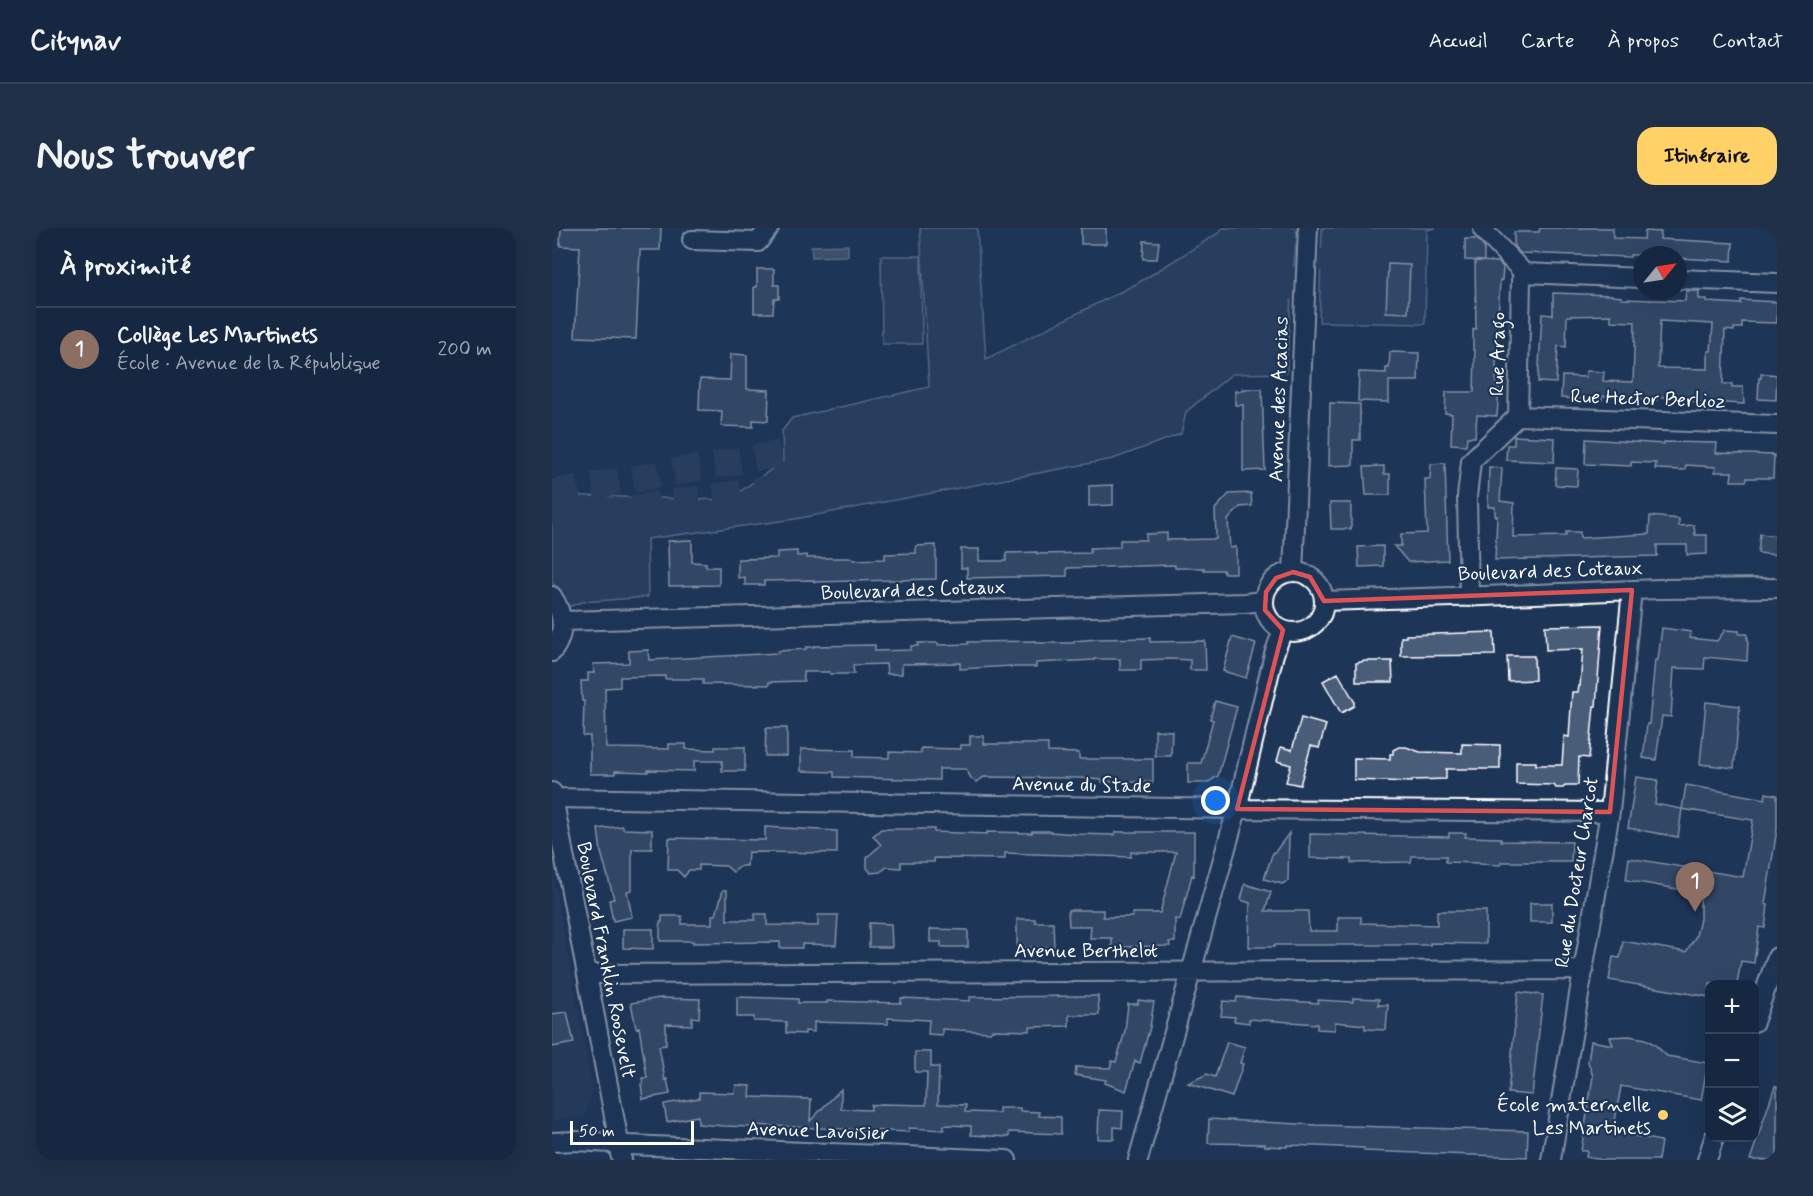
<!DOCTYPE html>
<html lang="fr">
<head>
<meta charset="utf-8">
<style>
	:root { --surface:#162841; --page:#1f3048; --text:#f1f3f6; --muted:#9ea6b1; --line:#35445a; --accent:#ffd166 }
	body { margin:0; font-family:Mynerve,sans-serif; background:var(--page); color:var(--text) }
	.controls { position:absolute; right:18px; bottom:18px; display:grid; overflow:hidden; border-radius:12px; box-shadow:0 6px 24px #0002 }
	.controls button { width:54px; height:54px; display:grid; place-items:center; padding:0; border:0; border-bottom:2px solid var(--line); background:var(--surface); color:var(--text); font:30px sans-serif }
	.compass { position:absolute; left:1081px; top:18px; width:54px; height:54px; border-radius:50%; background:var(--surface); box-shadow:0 6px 24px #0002; rotate:60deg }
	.scale { position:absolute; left:18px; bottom:15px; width:124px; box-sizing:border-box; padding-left:6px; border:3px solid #fff; border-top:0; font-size:16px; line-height:21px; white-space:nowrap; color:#fff; -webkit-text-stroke:4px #1d3557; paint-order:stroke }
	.you { position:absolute; left:664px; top:573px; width:21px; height:21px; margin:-15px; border:4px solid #fff; border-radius:50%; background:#1a73e8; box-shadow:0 0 0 9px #1a73e833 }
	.badge { display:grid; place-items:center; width:39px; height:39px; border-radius:50%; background:var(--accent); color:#fff; font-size:20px; font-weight:700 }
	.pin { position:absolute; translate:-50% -50px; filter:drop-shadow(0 2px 3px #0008) }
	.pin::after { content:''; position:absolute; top:32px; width:21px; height:18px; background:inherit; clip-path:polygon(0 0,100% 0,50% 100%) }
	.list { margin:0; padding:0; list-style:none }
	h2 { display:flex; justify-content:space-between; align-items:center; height:78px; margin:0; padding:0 24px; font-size:26px }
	h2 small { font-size:20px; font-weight:400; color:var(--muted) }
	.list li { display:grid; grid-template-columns:39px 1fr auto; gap:18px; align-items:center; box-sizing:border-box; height:84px; padding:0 24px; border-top:2px solid var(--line) }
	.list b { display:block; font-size:22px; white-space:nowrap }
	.list p { margin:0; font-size:20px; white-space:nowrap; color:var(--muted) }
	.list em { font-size:20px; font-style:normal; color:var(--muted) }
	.icon { flex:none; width:33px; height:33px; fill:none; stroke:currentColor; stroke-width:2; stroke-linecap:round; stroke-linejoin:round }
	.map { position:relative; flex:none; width:1225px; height:932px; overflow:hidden; border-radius:18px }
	header { display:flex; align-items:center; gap:36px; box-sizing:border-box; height:84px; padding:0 30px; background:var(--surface); border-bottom:2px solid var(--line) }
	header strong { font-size:28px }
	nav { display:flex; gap:33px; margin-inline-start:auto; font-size:21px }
	.intro { display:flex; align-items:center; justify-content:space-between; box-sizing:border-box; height:144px; padding:0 36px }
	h1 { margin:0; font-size:42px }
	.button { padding:15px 27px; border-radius:18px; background:var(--accent); color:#111; font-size:21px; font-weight:700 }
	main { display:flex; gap:36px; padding:0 36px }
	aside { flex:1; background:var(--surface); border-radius:18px; box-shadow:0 6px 24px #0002 }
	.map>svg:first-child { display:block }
	.built { fill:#2a4161 }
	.green { fill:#364b69; stroke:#9aa5b4; stroke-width:1.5 }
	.water { fill:#617289; stroke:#a0aab8; stroke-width:1.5 }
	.building { fill:#4a5d79; stroke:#fff; stroke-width:1.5; fill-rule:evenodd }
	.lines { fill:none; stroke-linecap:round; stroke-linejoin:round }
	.highway-tunnel { stroke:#344968; stroke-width:27; stroke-dasharray:27 14; stroke-linecap:butt }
	.minor-casing { stroke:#fff; stroke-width:22 }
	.minor { stroke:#1d3557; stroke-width:18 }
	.marked { fill:none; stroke:#de5353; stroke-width:4.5; stroke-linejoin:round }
	.poi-dot { fill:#ffd166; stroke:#1d3557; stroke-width:2 }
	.labels { text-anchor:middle; stroke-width:4.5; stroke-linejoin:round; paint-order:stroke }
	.street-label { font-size:20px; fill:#fff; stroke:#1d3557 }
	.poi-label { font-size:20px; fill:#fff; stroke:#1d3557; text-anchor:end }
</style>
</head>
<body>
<header>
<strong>Citynav</strong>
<nav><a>Accueil</a><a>Carte</a><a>À propos</a><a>Contact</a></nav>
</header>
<div class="intro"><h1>Nous trouver</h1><a class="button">Itinéraire</a></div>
<main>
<aside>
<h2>À proximité<small></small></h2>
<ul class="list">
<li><span class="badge" style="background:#8d6e63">1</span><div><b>Collège Les Martinets</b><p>École · Avenue de la République</p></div><em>200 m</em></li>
</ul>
</aside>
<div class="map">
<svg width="1225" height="932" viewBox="0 0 1225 932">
	<rect width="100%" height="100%" fill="#1d3557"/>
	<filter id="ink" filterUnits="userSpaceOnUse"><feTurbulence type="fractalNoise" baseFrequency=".0167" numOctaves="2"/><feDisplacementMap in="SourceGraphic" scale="12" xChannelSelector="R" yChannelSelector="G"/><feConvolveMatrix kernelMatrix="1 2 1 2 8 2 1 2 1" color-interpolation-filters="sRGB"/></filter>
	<g filter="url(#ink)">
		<!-- built -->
		<path class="built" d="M0,641L41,861L33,888L0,893Z"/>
		<!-- green -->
		<path class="green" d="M368,0H425L434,131L586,55L668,4L670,0H745C742,49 735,97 735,145L680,146L634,184L629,206L561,231L243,291L95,311L96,369L30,374L16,379L10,366L0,354V267L176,272L231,233L230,203L240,190L377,159Z
			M770,0H884L875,2L873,96L767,94Z
			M329,28H369L370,116H330Z"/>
		<!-- water -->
		<path class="water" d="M296,17V28L260,29L259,18Z"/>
		<!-- building -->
		<path class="building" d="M9,0H109L108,22H88L84,111L23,109L28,19L8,18Z
			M529,0H554V16H529Z
			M988,0H1061V10L1092,11L1093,3L1109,4L1108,11L1181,15L1180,33L1126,30V27H1078V29L968,25L962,18V4H987Z
			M913,11H925L932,19V33L913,32Z
			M592,13L607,14L605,31H591Z
			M923,33L946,34L951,39L950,52H948L944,131V159H947L945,188L925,187L923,209H915L914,217L899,216L900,186L893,185L894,164H922L923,122H921V101H924Z
			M836,36L858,37L856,85L834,84Z
			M205,41H222V57H227V71H222L221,85H202V59H205Z
			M1134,63H1147V71H1155V74L1189,76V72L1225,74V95L1190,94V100H1182V103L1173,102L1171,156H1180V159H1191L1192,176L1132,173V169H1105V172H1080V169L1050,168V172L1009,170L1010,148L1034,149V143L1052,144L1051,153L1081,154L1083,94L1059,93V87L1015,88L1014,119L1006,118L1004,155L986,154L990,86L1001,87V65L1060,67V68L1070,69V71L1133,73ZM1108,93L1161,96L1159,123H1156V141L1106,140Z
			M838,124L867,125L866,153H837V174L806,173L807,144L834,145V140H837Z
			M179,126L195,127V161L217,162L216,193L201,192V199L169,198L170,183L147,182L148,151L178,152Z
			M1209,145L1225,147L1224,172L1206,171L1207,150H1209Z
			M690,161H710L713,242L691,243V177H683V163H690Z
			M778,175L808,176V212H801V237L777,238Z
			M962,208L1003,210L1002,234L954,232L955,217H962Z
			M1034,211L1112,216V214L1165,215L1164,225L1222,227L1221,250H1195L1194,253H1179L1180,244H1163L1164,239L1134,237L1133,242L1103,241L1104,235L1079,234V238L1033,236Z
			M893,235L896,332L856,334L842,318H849V306L875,305L873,251H878L879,236Z
			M832,238V246H838V267H814L812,239Z
			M937,239L950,240L948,273L962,275L961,309L1014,308V304H1028V310L1097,306L1098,288L1127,291V298L1142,297L1143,307H1155V326L1135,327V317H1105V328L943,332L945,288H943V279H936Z
			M1004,240L1026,241L1025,258L1003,257Z
			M561,257V277L537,278V258Z
			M699,265L700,278L688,279L676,292L678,320L684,319V345H672L671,342H652V340H623V337L515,340V348L415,350V340H409V321H427V333H454V325L485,324V326L538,325V320L568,319V312H594V306L615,305V312L664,311L663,281L677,266Z
			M778,275H799V301H779Z
			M1208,306L1225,308V327L1206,325Z
			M140,312V334L154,335V339H167V357L117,358L116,313Z
			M384,317V351L262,354V352L212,353V357H193V349L186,350V331L225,330V324L245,323V328L255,327V330H301V332L333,331V326L364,325V318Z
			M831,318V338L807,339L806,319Z
			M1050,397L1044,478H1042L1037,530L1027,529L1026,557H1014L1011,560H1004L1002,557L964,556V534H984V537H1010L1012,508L1017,509L1020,464H1026L1027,458H1028L1031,421L994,422L993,398Z
			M1110,400L1139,404L1138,410L1165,413L1173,402L1187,403V406H1195V410H1196L1195,433L1153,429L1152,441L1122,440L1119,489L1110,488L1104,532L1091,530L1095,496H1097L1103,432H1106Z
			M942,404L943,427L849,428V409H854V407Z
			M680,409L704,416L694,450L671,443Z
			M598,410V414L653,413L654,442H638V432L618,431L589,432V442H568V431H542V432L484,435V439H459V438L408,441V435L350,436V446H335L334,436L301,437L302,446H278V444H251L252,453L217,454V457L151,456V451H113V448L68,449V459L53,460L54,520L117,521V516H134V521L163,522V519H193V543H170V533H142V543L96,542V544L63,543V546H38V508H31L32,473H30L29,453H36V445H42L41,436L77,435V423L96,422L97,432L226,425V423L254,421V419H262V418L323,417V423L359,422V418H366V415H386V417L416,416V414L484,413V415H522V413L545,411Z
			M955,428H982L983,452L956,453Z
			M813,433H840L841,454H804V435Z
			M786,445L802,473V478L789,485L771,453Z
			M663,473L685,479L666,548L655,555H636V535H649L661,492L658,491Z
			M1154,474L1188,478L1182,540L1148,536Z
			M749,490L774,497L767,520L759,518L748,557L734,554L739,537L725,533L729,519L740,522Z
			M214,500H235V528H213Z
			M603,502L620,503L619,528H603Z
			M418,508H432V516H496V524L527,525V531H601V554H550V552L527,550L432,549L424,554L419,550L414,541H387V552L282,549V544L249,543V521L302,522V529L337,530V524L369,525V520L409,521V517H418Z
			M910,516L948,517V541H894V551L860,552V554L802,552V530L838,531V526H841V522L847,519H854L868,524L910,525Z
			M1084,549L1106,552L1103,576L1130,581L1126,609L1076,600Z
			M1134,557L1213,571L1214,565L1225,567V601L1213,676L1216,677L1213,700L1207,699L1202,735L1189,733L1185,756H1158V769L1057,752L1061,729L1068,730L1071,713L1134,724L1144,708L1148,691V665L1074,652L1077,630L1191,649L1201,592L1130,581Z
			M71,598V601L100,602V621H80V662L75,663L80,689L61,693L57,672L62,671L49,624L46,601Z
			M213,599L285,603V625L196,624L195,638H189L181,644L174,638L147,637V642H137L132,649L125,642H116L117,610L213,612Z
			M329,601H382V604L435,606V604L480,605V603H499V604L524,606L563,607V604H642V648L640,647L628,692L623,691V714H617L618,718L560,719V710H538L539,698H517L516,682H551V689H580V685H608L624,624H579V629L453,625V631L382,630V634H349V640L335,639L328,644L319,645L315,640V629L329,617L321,608Z
			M737,605L736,653L730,656L712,651L721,624H723Z
			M897,605H914L913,609L949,610V613L1020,614L1019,634H949V637L927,636V635L894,634V628H860L859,634L799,635V631L758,630V606L897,609Z
			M693,656L719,664L713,683H756L757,703H786V689H809V695L885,697V683H934V716L878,715V717H722V719H697L698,675L689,672Z
			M171,662H175V692H203V686H215V697L266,698V687H286L284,717L250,716V720H228V714L141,715V713H108V694H110V688H130V696H160V687H164Z
			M978,675H1000V694H978Z
			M465,691H483V694H501L502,719L465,720Z
			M317,695L339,696L340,719H317Z
			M71,701H101V721L71,720Z
			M378,701L416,702V719H389V714H378Z
			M966,764L991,767L980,867L956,865Z
			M529,768H546L547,787H517V798L478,799V803L440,802L438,804L390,801V807L376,806L377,792L336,790V796L262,794V804L253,803V806L234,805V794L202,793V789H185V769L246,771V775H275V773L349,775V770L418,773V769Z
			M685,769L766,775V772L801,774V770L827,771L826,777H836L834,802L813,801V797L783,794V802L765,801V796L697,791V795L682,793L683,789L669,788L671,773L684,774Z
			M107,770L148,771L147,790L140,789V797L114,796V817L107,818L113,852L115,851L118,866L91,871L89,856H91L90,850H95L87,799L84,800L79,775Z
			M586,772L602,774L598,799L588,835L583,833L574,863L553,855L554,852L523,847L524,839L558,840L560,833L564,834L573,803L576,776H586Z
			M15,784L22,815L0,819V786Z
			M1077,808L1094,811L1102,816L1115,828L1156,835L1149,872L1069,858L1061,904L1109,913L1106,932H1050L1034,929L1035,923H1029L1041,848L1036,834L1039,813L1061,817L1058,809Z
			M675,814L693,819L688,835L691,836L680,869L636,855L655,846L663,849Z
			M363,824H379V839H387L386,876L414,877L413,884L447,885V880H468V883L487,884V888L509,889V906L457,904V909L419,907V898L392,897V902L357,900V904L200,897V899L172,898L146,896V888L115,894L112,876L147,870V864L183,865L184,857L199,858L198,869L259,871L258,893L289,861V881L319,882V877L330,876L374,877L375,844H363Z
			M1223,858H1225V932H1198Z
			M547,882L571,883L570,900L562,899V911H546Z
			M657,891L764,897L976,903L975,929L812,923V920L763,918L735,917V919L713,918V916L656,915Z"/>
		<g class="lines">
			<!-- highway-tunnel -->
			<path class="highway-tunnel" d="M0,265L267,219L379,193L425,178L523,136L607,90L667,53L720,18L740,0
				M0,295L30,288L277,252L423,218L497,194L544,176L627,131L783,28L815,0"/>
			<!-- minor casing -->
			<g class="minor-casing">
				<path id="minor" d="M931,2L972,45
					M140,12L206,14L217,0
					M972,45L1090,50
					M1126,51L1225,55
					M966,188L1225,197
					M741,344L756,0
					M712 374a30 30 0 1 1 60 0a30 30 0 1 1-60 0Z
					M0,368C12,386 14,406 0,424
					M917,369L915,269L919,233L966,188L969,53L972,45
					M772,373L932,368L1107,361L1225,360
					M11,393L692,375L712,373
					M0,564L66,909
					M1,570L685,581L1058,584
					M36,746L1032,742
					M1202,794L1225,729
					M0,914L24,913L59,915
					M76,917L455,932
					M68,926L70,932
					M586,932L685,581L722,426L731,402
					M999,932L1058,584L1080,362
					M1155,932L1162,910"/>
			</g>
			<!-- minor -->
			<use href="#minor" class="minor"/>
		</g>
	</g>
	<!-- marked area -->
	<path d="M0 0H1225V932H0ZM741,344L758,349L772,373L1080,362L1058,584L685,581L731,402L713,382L714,364L724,350Z" fill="#1d3557" fill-opacity=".55" fill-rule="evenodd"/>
	<path class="marked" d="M741,344L758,349L772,373L1080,362L1058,584L685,581L731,402L713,382L714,364L724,350Z"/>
	<!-- markers -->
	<circle class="poi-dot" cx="1111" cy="887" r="6"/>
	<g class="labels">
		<!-- street labels -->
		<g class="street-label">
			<text transform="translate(945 126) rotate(-89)" y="7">Rue Arago</text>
			<text transform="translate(1096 170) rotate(2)" y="7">Rue Hector Berlioz</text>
			<text transform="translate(726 171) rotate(-88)" y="7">Avenue des Acacias</text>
			<text transform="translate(998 342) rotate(-2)" y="7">Boulevard des Coteaux</text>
			<text transform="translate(361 361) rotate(-2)" y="7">Boulevard des Coteaux</text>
			<text transform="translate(530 556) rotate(1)" y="7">Avenue du Stade</text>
			<text transform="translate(1024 644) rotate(-81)" y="7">Rue du Docteur Charcot</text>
			<text x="534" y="729">Avenue Berthelot</text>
			<text transform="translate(55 732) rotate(79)" y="7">Boulevard Franklin Roosevelt</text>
			<text transform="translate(266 902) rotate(2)" y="7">Avenue Lavoisier</text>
		</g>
		<!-- poi labels -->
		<g class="poi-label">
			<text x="1099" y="883">École maternelle<tspan x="1099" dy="23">Les Martinets</tspan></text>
		</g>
	</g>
</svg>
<div class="controls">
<button>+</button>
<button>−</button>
<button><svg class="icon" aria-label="layers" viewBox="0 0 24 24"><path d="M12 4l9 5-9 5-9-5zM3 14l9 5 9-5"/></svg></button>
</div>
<svg class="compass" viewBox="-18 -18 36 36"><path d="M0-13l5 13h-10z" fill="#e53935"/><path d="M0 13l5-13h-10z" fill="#9ea6b1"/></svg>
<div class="scale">50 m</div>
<div class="you"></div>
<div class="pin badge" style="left:1143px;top:684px;background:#8d6e63">1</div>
</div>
</main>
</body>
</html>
